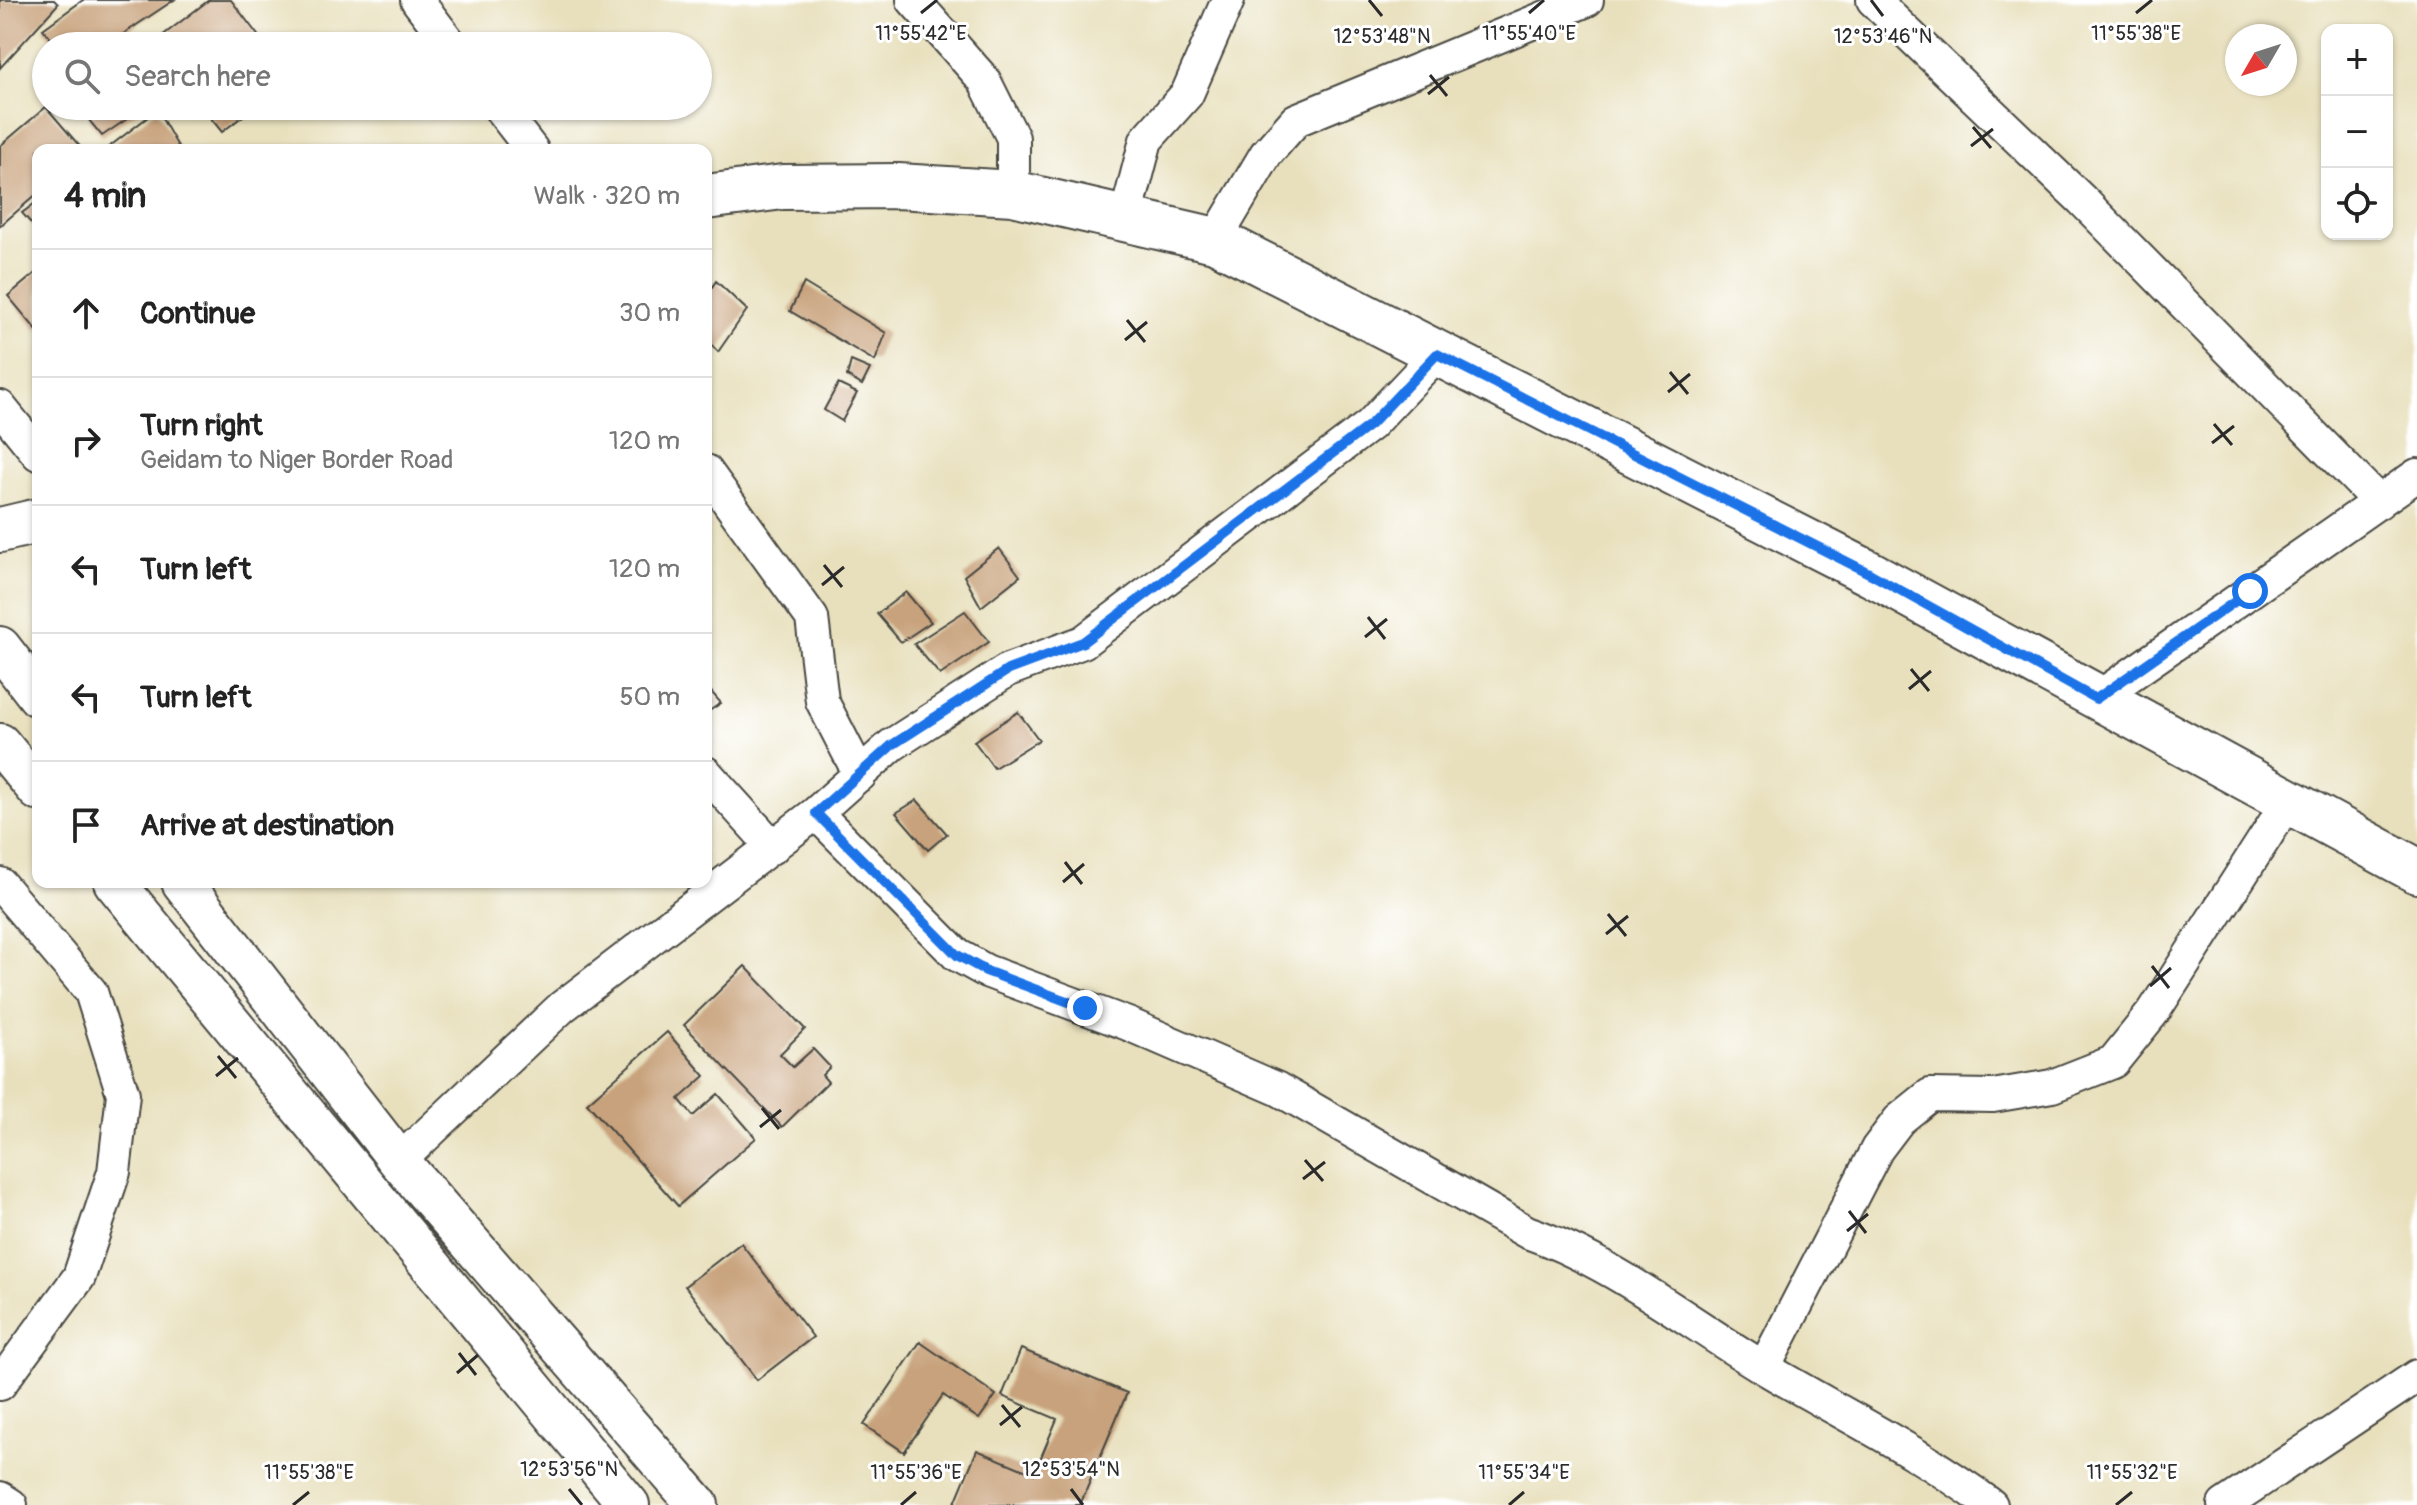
<!DOCTYPE html>
<html lang="en">
<head>
<meta charset="utf-8">
<style>
	:root { --surface:#fff; --page:#f2f2f2; --text:#222; --muted:#767676; --line:#e0e0e0 }
	body { margin:0; font-family:Pangolin,sans-serif; background:var(--page); color:var(--text) }
	.controls { position:absolute; right:24px; top:24px; display:grid; overflow:hidden; border-radius:16px; box-shadow:0 2px 6px #0004 }
	.controls button { width:72px; height:72px; display:grid; place-items:center; padding:0; border:0; border-bottom:2px solid var(--line); background:var(--surface); color:var(--text); font:40px sans-serif }
	.compass { position:absolute; left:2225px; top:24px; width:72px; height:72px; border-radius:50%; background:var(--surface); box-shadow:0 2px 6px #0004; rotate:231deg }
	.stop { position:absolute; width:24px; height:24px; margin:-18px; border:6px solid #1a73e8; border-radius:50%; background:#fff }
	.stop.end { background:#1a73e8; border-color:#fff; box-shadow:0 2px 8px #0008 }
	.list { margin:0; padding:0; list-style:none }
	h2 { display:flex; justify-content:space-between; align-items:center; height:104px; margin:0; padding:0 32px; font-size:34px }
	h2 small { font-size:26px; font-weight:400; color:var(--muted) }
	.list li { display:grid; grid-template-columns:52px 1fr auto; gap:24px; align-items:center; box-sizing:border-box; height:128px; padding:0 32px; border-top:2px solid var(--line) }
	.list b { display:block; font-size:30px; white-space:nowrap }
	.list p { margin:0; font-size:26px; white-space:nowrap; color:var(--muted) }
	.list em { font-size:26px; font-style:normal; color:var(--muted) }
	.icon { flex:none; width:44px; height:44px; fill:none; stroke:currentColor; stroke-width:2; stroke-linecap:round; stroke-linejoin:round }
	.map { position:relative; flex:none; width:2417px; height:1505px; overflow:hidden }
	.search { position:absolute; background:var(--surface); box-shadow:0 2px 6px #0004; left:32px; top:32px; width:680px; height:88px; display:flex; align-items:center; gap:20px; box-sizing:border-box; padding:0 28px; border-radius:44px; color:var(--muted); font-size:30px }
	.panel { position:absolute; background:var(--surface); box-shadow:0 2px 6px #0004; left:32px; top:144px; width:680px; height:744px; border-radius:16px }
	.map>svg:first-child { display:block }
	.building { fill:#c8a27b }
	.lines { fill:none; stroke-linecap:round; stroke-linejoin:round }
	.minor-casing { stroke:#474641; stroke-width:36 }
	.tertiary-casing { stroke:#474641; stroke-width:44 }
	.primary-casing { stroke:#474641; stroke-width:48 }
	.minor { stroke:#fff; stroke-width:32 }
	.tertiary { stroke:#fff; stroke-width:40 }
	.primary { stroke:#fff; stroke-width:44 }
	.route { stroke:#1a73e8; stroke-width:10 }
	.ticks { fill:none; stroke:#2b2b2b; stroke-width:3 }
	.ticks-label { font-size:20px; text-anchor:middle; fill:#2b2b2b; stroke:#fff; stroke-width:6; stroke-linejoin:round; paint-order:stroke }
</style>
</head>
<body>
<div class="map">
<svg width="2417" height="1505" viewBox="0 0 2417 1505">
	<rect width="100%" height="100%" fill="#fff"/>
	<filter id="ink" filterUnits="userSpaceOnUse"><feTurbulence type="fractalNoise" baseFrequency=".0125" numOctaves="2"/><feDisplacementMap in="SourceGraphic" scale="16" xChannelSelector="R" yChannelSelector="G"/><feConvolveMatrix kernelMatrix="1 2 1 2 8 2 1 2 1" color-interpolation-filters="sRGB"/></filter>
	<filter id="wash" filterUnits="userSpaceOnUse"><feTurbulence type="fractalNoise" baseFrequency=".006" numOctaves="4" result="noise"/><feDisplacementMap in="SourceGraphic" scale="32" xChannelSelector="R" yChannelSelector="G"/><feGaussianBlur stdDeviation="1.8" result="paint"/><feColorMatrix in="noise" values="0 0 0 0 0 0 0 0 0 0 0 0 0 0 0 0 0 1.4 0 .05"/><feComposite in="paint" operator="in"/></filter>
	<g filter="url(#wash)">
		<rect width="100%" height="100%" fill="#e8e0bd"/>
		<g id="blocks">
			<!-- building -->
			<path class="building" d="M0,0H54L58,4L0,68Z
				M83,0H174L105,46H57L43,29Z
				M209,0H231L260,38L250,46H149Z
				M105,106H146L102,136L88,119Z
				M201,106H256L222,132Z
				M46,107L83,150H38V193L0,226V146Z
				M157,110L180,150H105Z
				M38,201V231L22,213Z
				M38,271V332L8,296Z
				M716,281L747,310L718,352L706,339V296Z
				M804,283L886,333L875,361L790,311Z
				M851,361L870,369L862,385L847,376Z
				M838,384L857,393L842,421L824,410Z
				M999,548L1020,576L981,607L964,576Z
				M906,592L931,622L901,642L877,614Z
				M965,611L989,642L940,675L914,644Z
				M706,686L721,703L706,713Z
				M1018,712L1039,740L994,768L974,741Z
				M917,800L947,834L928,850L896,813Z
				M745,966L805,1029L780,1054L793,1067L813,1049L830,1067L822,1075L828,1082L782,1127L684,1025Z
				M667,1032L705,1076L679,1099L693,1116L718,1094L756,1138L678,1206L587,1103Z
				M741,1243L813,1337L757,1380L685,1286Z
				M920,1342L996,1395L979,1419L943,1395L904,1452L864,1425Z
				M1021,1349L1127,1393L1080,1505H954L977,1450L1034,1474L1057,1419L1002,1396Z"/>
		</g>
	</g>
	<g filter="url(#ink)">
		<use href="#blocks" fill-opacity="0" stroke="#474641" stroke-width="2"/>
		<g class="lines">
			<!-- minor casing -->
			<g class="minor-casing">
				<path id="minor" d="M417,0L452,46
					M913,0L984,80L1013,138V193
					M1873,0L2082,200L2379,502
					M498,106L532,150
					M1126,217L1146,140L1187,94L1228,0
					M1215,240L1266,154L1296,120L1587,0
					M0,407L38,454
					M706,471L812,618L822,701L860,775
					M2096,699L2417,475
					M706,773L773,847
					M816,813L957,955L986,971L1128,1024L1278,1089L1527,1232C1611,1261 1685,1320 1761,1366C1838,1412 1919,1451 1991,1505
					M0,884L91,992L123,1094L114,1172L79,1277L0,1384
					M399,1161L562,1007L816,813L892,745L1008,670L1083,642L1370,425L1437,354
					M1764,1368L1877,1149L1899,1120L1930,1095L1993,1096L2052,1086L2113,1062L2154,1011L2288,802
					M0,1498L11,1505
					M2224,1505L2417,1376"/>
			</g>
			<!-- tertiary casing -->
			<g class="tertiary-casing">
				<path id="tertiary" d="M0,647L38,696
					M0,744L38,790
					M114,882L629,1505
					M182,882L399,1161L698,1505"/>
			</g>
			<!-- primary casing -->
			<g class="primary-casing">
				<path id="primary" d="M706,197L783,187L898,186L1013,193L1215,240L1871,574L2417,871
					M0,530L38,521"/>
			</g>
			<!-- minor -->
			<use href="#minor" class="minor"/>
			<!-- tertiary -->
			<use href="#tertiary" class="tertiary"/>
			<!-- primary -->
			<use href="#primary" class="primary"/>
		</g>
	</g>
	<g class="lines" filter="url(#ink)">
		<!-- route -->
		<path class="route" d="M1085,1008L986,971L957,955L816,813L892,745L962,700L1008,670L1083,642L1370,425L1437,354L1871,574L2096,699L2250,591"/>
	</g>
	<!-- ticks -->
	<path class="ticks" d="M1369,0L1382,16M1871,0L1883,16M921,13L937,0M1529,13L1544,0M2136,13L2152,0M1430,75L1447,96M1428,94L1449,77M1973,127L1991,148M1971,146L1993,129M1127,320L1145,342M1125,340L1147,322M1670,372L1688,394M1668,392L1690,374M2214,424L2232,445M2212,443L2234,426M824,565L842,587M822,585L844,567M1368,617L1385,639M1365,637L1387,619M1911,669L1929,691M1909,689L1931,671M1065,862L1082,884M1063,882L1084,864M1608,914L1626,936M1606,934L1628,916M2152,966L2169,988M2150,986L2171,968M218,1056L236,1078M216,1076L238,1058M762,1108L779,1129M760,1127L781,1110M1305,1160L1323,1181M1303,1179L1325,1162M1849,1211L1866,1233M1847,1231L1868,1214M459,1353L476,1375M457,1373L478,1355M1002,1405L1020,1427M1000,1425L1022,1407M569,1489L582,1505M1071,1489L1083,1505M293,1505L309,1492M901,1505L916,1492M1509,1505L1524,1492M2116,1505L2132,1492"/>
	<g class="ticks-label">
		<text x="921" y="40">11°55'42"E</text>
		<text x="1529" y="40">11°55'40"E</text>
		<text x="2136" y="40">11°55'38"E</text>
		<text x="1883" y="43">12°53'46"N</text>
		<text x="1382" y="43">12°53'48"N</text>
		<text x="569" y="1476">12°53'56"N</text>
		<text x="1071" y="1476">12°53'54"N</text>
		<text x="309" y="1479">11°55'38"E</text>
		<text x="916" y="1479">11°55'36"E</text>
		<text x="1524" y="1479">11°55'34"E</text>
		<text x="2132" y="1479">11°55'32"E</text>
	</g>
</svg>
<div class="controls">
<button>+</button>
<button>−</button>
<button><svg class="icon" aria-label="locate" viewBox="0 0 24 24"><circle cx="12" cy="12" r="6"/><path d="M12 2v4M12 18v4M2 12h4M18 12h4"/></svg></button>
</div>
<svg class="compass" viewBox="-18 -18 36 36"><path d="M0-13l5 13h-10z" fill="#e53935"/><path d="M0 13l5-13h-10z" fill="#767676"/></svg>
<div class="stop" style="left:2250px;top:591px"></div>
<div class="stop end" style="left:1085px;top:1008px"></div>
<div class="search"><svg class="icon" aria-label="search" viewBox="0 0 24 24"><circle cx="10" cy="10" r="6"/><path d="M15 15l6 6"/></svg>Search here</div>
<section class="panel">
<h2>4 min<small>Walk · 320 m</small></h2>
<ul class="list">
<li><svg class="icon" aria-label="ahead" viewBox="0 0 24 24"><path d="M12 20V5M6 11l6-6 6 6"/></svg><div><b>Continue</b></div><em>30 m</em></li>
<li><svg class="icon" aria-label="right" viewBox="0 0 24 24"><path d="M7 20v-9h11M14 6l5 5-5 5"/></svg><div><b>Turn right</b><p>Geidam to Niger Border Road</p></div><em>120 m</em></li>
<li><svg class="icon" aria-label="left" viewBox="0 0 24 24"><path d="M17 20v-9H6M10 6l-5 5 5 5"/></svg><div><b>Turn left</b></div><em>120 m</em></li>
<li><svg class="icon" aria-label="left" viewBox="0 0 24 24"><path d="M17 20v-9H6M10 6l-5 5 5 5"/></svg><div><b>Turn left</b></div><em>50 m</em></li>
<li><svg class="icon" aria-label="arrive" viewBox="0 0 24 24"><path d="M6 21V4h12l-3 4 3 4H6"/></svg><div><b>Arrive at destination</b></div></li>
</ul>
</section>
</div>
</body>
</html>
